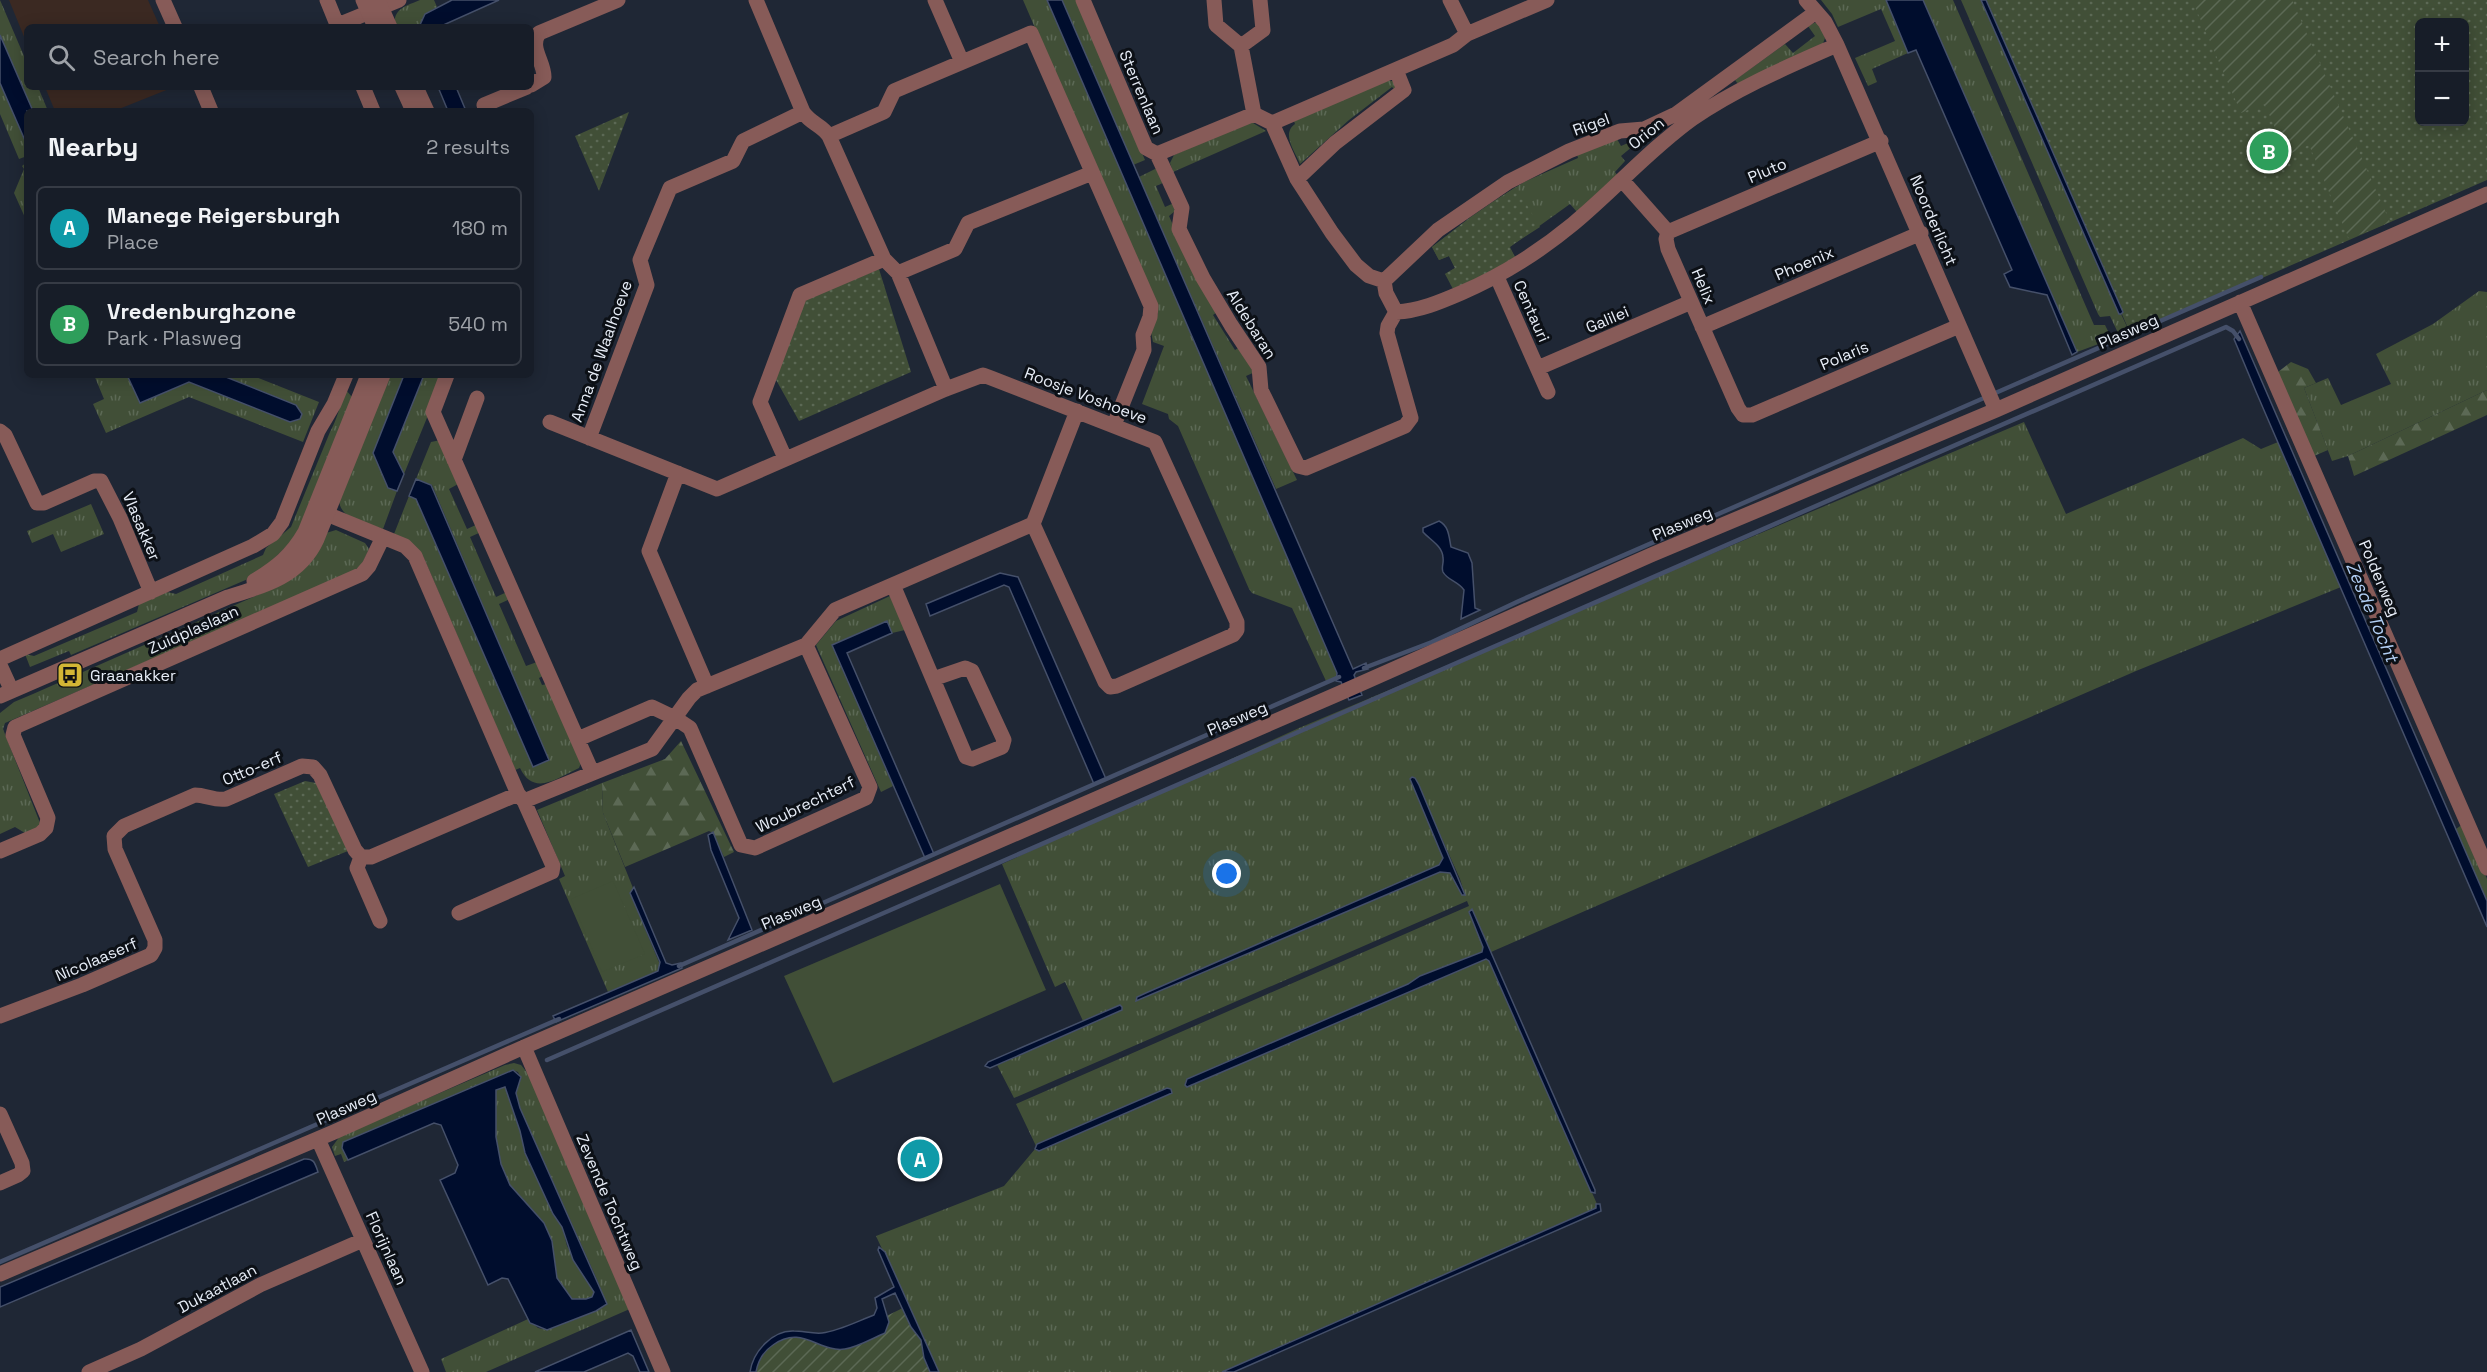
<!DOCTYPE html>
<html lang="en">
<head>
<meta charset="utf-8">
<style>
	:root { --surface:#171d28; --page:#242a34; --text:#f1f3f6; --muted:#9ea2a8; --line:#363b45; --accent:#0b8043 }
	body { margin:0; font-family:"Space Grotesk",sans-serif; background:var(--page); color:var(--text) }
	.controls { position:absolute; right:18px; top:18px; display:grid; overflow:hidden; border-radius:9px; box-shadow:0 3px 15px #0003 }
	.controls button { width:54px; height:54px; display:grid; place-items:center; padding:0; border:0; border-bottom:2px solid var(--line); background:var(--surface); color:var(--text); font:30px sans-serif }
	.you { position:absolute; left:1227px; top:874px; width:21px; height:21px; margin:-15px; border:4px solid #fff; border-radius:50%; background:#1a73e8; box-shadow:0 0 0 9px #1a73e833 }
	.badge { display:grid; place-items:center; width:39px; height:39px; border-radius:50%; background:var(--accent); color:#fff; font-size:20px; font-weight:700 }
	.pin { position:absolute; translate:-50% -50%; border:3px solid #fff; box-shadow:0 2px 6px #0006 }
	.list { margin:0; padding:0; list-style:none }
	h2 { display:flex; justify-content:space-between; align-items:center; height:78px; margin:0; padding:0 24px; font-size:26px }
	h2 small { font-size:20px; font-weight:400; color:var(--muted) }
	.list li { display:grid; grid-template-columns:39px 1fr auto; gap:18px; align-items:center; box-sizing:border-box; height:84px; margin:0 12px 12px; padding:0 12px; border:2px solid var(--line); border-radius:9px }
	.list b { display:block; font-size:22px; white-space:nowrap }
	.list p { margin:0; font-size:20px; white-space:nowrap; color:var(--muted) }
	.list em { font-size:20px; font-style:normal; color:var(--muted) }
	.icon { flex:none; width:33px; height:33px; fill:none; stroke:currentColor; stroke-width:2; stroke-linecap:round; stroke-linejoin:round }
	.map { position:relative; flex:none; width:2487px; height:1372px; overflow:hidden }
	.search { position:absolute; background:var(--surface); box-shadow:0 3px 15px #0003; left:24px; top:24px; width:510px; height:66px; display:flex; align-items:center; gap:15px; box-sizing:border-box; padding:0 21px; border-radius:9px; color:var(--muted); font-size:22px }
	.panel { position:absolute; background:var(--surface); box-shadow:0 3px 15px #0003; left:24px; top:108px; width:510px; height:270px; border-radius:9px }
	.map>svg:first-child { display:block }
	.commercial { fill:#3b2922 }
	.grass { fill:url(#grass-tufts); fill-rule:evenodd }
	.forest { fill:url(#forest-firs) }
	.park { fill:url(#park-dots); fill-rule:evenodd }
	.garden { fill:url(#garden-furrows) }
	.pitch { fill:#414f37 }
	.water { fill:#000d2d; stroke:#45506a; stroke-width:1.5; fill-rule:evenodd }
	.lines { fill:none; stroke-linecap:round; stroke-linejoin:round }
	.stream { stroke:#45506a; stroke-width:4.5 }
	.minor { stroke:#875b58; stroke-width:15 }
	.tertiary { stroke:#875b58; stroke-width:15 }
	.labels { text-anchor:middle; stroke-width:6; stroke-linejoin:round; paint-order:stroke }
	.street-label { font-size:16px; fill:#e7edf7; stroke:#0c1016 }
	.poi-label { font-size:16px; fill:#e7edf7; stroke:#0c1016; text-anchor:start }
	.water-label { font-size:18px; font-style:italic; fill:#b1cef3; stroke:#0c1016 }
</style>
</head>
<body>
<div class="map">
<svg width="2487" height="1372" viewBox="0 0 2487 1372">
	<defs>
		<pattern id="grass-tufts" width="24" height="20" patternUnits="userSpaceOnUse" patternTransform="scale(1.5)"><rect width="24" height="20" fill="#414f37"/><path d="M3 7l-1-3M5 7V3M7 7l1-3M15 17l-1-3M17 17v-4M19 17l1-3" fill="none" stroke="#5c6955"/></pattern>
		<pattern id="forest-firs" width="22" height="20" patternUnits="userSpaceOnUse" patternTransform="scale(1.5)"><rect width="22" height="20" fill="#414f37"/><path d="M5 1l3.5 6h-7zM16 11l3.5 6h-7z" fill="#5c6955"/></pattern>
		<pattern id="park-dots" width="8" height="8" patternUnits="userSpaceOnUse" patternTransform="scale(1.5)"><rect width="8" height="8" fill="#414f37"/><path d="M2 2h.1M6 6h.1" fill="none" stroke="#5c6955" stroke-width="1.8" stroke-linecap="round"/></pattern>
		<pattern id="garden-furrows" width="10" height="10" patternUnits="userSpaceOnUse" patternTransform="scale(1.5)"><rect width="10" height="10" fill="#414f37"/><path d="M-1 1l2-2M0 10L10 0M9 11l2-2" fill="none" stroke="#5c6955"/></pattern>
	</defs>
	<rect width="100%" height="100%" fill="#1f2735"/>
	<!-- commercial -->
	<path class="commercial" d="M9,0H148L160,27H27V44Z
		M45,87H174L114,111H55Z"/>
	<!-- grass -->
	<path class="grass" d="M0,0L27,63V87H38L48,111H33L0,35Z
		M420,0H434L437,7L425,14L419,27H395C392,9 406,6 420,0Z
		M1023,0H1047L1337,673L1336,677L1326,681L1292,608L1252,593L1249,589L1178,426L1169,419L1168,414L1142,404L1164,346L1153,342L1151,332L1158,313Z
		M1062,0H1076L1145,160L1133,165Z
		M1821,0H1886L1908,53L1872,69L1877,82L1868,86L1855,58L1895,41L1881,9L1838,27L1832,14Z
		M1923,0H1953L2094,325H2105L2112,339L2077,352Z
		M1961,0H1981L2119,314H2121L2130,333L2120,337L2110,316L2100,317L2098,314Z
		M1814,23H1819L1825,38L1822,46L1738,84L1735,80L1785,44L1793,53L1815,36L1808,26Z
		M1388,80L1396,82L1395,90L1392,87L1349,120L1300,164C1295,151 1281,134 1295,124L1294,121Z
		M0,83L27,145V156L19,159L0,114Z
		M1248,122L1253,123L1266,131L1173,172L1170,163L1174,155Z
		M1617,139L1621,146L1637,139L1639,141L1621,156L1625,161L1615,172L1618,176L1577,212L1570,204L1510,247L1515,257L1463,285L1445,274L1455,268L1449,256L1439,260L1432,247L1491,203L1524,182L1578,158L1577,154Z
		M27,162V222L14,193L24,169L22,166Z
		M1159,167L1165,182L1156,186L1165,207L1174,203L1175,211L1169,216L1190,264L1217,312L1213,315L1235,350L1240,347L1255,372L1246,376L1297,480L1276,489L1139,177Z
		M2479,291L2487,292V390L2348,456L2332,461L2304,388L2328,378L2341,405L2391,384L2376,354L2433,324Z
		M94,375H127L140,403L189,382L290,422L296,405L221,375H251L319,402L303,442L189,397L106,433L93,404L104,399Z
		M388,375H404L377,443L376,448L388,488L397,491L383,529C367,523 340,520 339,500Z
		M424,375H441L433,403L404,474L393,452Z
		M346,390L352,397L298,535L257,575L71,655L69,651L30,667L25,654L34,656L137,612L139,604L167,592L176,594L263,555L266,548L291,527L330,432C336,422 341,403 346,390Z
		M2024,422L2066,514L2243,438L2261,449L2278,442L2341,587L2136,671L1491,952L1472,909L1469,912L1483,947L1482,952L1420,976L1409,984L1185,1082L1187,1087L1486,959L1489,961L1597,1204L1596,1208L1222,1372H939L876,1236L1004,1186L1035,1149L1039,1151L1172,1093L1167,1088L1036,1146L1016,1104L1469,906L1467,901L1014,1098L997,1065L1122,1010L1120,1005L1083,1021L1065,982L1055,987L1002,864L1299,728ZM1415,778L1460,879L1465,895H1462L1450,873L1440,872L1136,1001L1148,992L1439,865L1443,858Z
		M441,440L460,483L449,489L467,529L478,524L481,532L470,537L496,597L507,592L510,599L499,604L526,666L537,662L543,676L539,678L542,685L547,684L581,763L579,768C557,778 534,797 520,768L515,770L423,556L394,534L409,496L416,499L533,767L549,760L432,485L416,479L431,442Z
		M91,504L104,534L61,552L53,534L32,543L27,531Z
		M336,530L365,543L369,549L362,564L354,571L5,723L3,729L42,828L25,833L15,827L0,834V713L14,702L33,694L278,586L326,533Z
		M890,596L905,630L892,633L887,621L832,645L893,786L881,792L816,645L836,621Z
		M602,783L603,813L633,888L630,893L661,967L658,971L608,992L559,879L565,876L537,810Z
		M2463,824L2487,879V901L2456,829Z
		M514,1063L521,1065L530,1076L632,1308L486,1372H446L441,1359L528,1319L538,1328L547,1330L605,1306L599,1284L520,1108L516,1093L521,1078L518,1072L513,1070L342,1148L348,1160L344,1162L341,1154L335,1156L332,1147L340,1136L505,1065Z
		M505,1087L520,1131L525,1153L553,1214L562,1227L567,1246L594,1292L592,1297L586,1299H572L557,1278L552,1241L544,1223L510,1185L501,1164L496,1137V1090Z"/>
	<!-- forest -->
	<path class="forest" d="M2291,362L2308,369L2316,383L2304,388L2328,450L2314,456L2278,372Z
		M2487,390V415L2354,476L2348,456Z
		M681,741L734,852L724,857L713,833L709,831L625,867L603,813L602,783L665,759Z"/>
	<!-- park -->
	<path class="park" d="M1985,0H2487V180L2131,335ZM2420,22H2464V122H2420Z
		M629,112L599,191L575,136Z
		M1516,187L1540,227L1509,247L1515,257L1500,268L1453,289L1445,274L1455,268L1449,256L1439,260L1432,247L1472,216Z
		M879,269L911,372L799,421L775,378L805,300Z
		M305,781L316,783L348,851L308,867L274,794Z"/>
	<!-- garden -->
	<path class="garden" d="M2192,0H2292L2390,222L2349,239L2309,145L2287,155L2264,103L2241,113Z
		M907,1306L937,1372H754L765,1347L791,1334L841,1338Z"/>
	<!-- pitch -->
	<path class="pitch" d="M613,881L645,954L602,972L571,899Z
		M1000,884L1046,990L833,1083L784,976Z"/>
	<!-- water -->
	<path class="water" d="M452,0H499L439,27H419L425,14Z
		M1047,0H1062L1353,669L1366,663L1368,669L1356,672L1354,675L1362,695L1349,700L1341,682L1336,681L1337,673Z
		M1886,0H1923L2077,352L2072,355L2047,295L2010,287L2004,274L2012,270L1916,50L1908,53Z
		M1981,0H1986L2123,312L2121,314H2119Z
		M0,35L33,111H27V145L0,83Z
		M438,87H456L466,111H448Z
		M2240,331L2487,901V927L2257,394L2234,339Z
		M127,375H221L296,405L302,414L300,419L290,422L189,382L140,403Z
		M404,375H424L393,452L404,474L397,491L388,488L373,453Z
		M416,479L431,485L549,760L533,767L416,499L409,496Z
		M1439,521C1449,526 1449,537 1451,547L1468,553L1472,563L1475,608L1480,610L1461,619L1464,590C1459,582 1447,580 1443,572C1441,567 1444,563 1443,558C1443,546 1430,540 1423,532V528Z
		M1000,573L1018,577L1106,779L1094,784L1009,587L1004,585L930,616L926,604Z
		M887,621L892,633L847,653L934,854L925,858L832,645Z
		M1412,777L1415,778L1419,785L1465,895H1462L1450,873L1440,872L1136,1001L1137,997L1148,992L1439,865L1443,858L1410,779Z
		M713,832L752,930L728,940L739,918L711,850L708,835Z
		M634,887L666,963L672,965L681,963L682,968L556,1022L553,1016L658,971L660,962L630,893Z
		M1472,909L1595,1190V1193L1591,1192L1489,961L1486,959L1187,1087L1185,1085L1187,1079L1408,984L1420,976L1482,952L1483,947L1469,912Z
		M1120,1005L1122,1007V1010L990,1068L985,1066L988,1062Z
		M513,1070L521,1077L516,1093L520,1108L607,1304L596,1311L547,1330L530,1323L508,1279L502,1278L488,1285L440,1180L455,1173L458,1165L441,1125L434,1123L348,1160L342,1148L343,1142ZM505,1087L520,1131L525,1153L553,1214L562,1227L573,1260L594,1292L592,1297L586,1299H572L557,1278L552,1241L544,1223L510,1185L501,1164L496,1137V1090Z
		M1167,1088L1171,1089L1172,1093L1039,1151L1035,1149L1037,1144Z
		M304,1159C314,1158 315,1163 318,1172L0,1307V1287Z
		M1596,1204H1600L1601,1211L1234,1372H1222L1596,1208Z
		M879,1247L885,1252L939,1372H930L924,1358L921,1340L911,1327L895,1293L882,1299L889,1322L885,1333C873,1338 858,1347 845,1349C819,1353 802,1324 773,1345C764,1351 758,1361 756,1372H750C753,1352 772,1330 794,1331C803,1331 813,1334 822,1333C839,1331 858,1321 874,1315L877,1308L875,1298L894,1287L878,1250Z
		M631,1330L649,1372H640L633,1356L628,1353L584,1372H535Z"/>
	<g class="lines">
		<!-- stream -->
		<path class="stream" d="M1364,668L1432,642L1519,601L2261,277
			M679,966L1339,677
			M547,1060L2226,327L2233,331L2239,339
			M0,1262L559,1019"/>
		<!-- minor -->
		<path class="minor" d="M163,0L175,27
			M327,0L338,27
			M756,0L803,112C811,124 822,125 829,136L884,259
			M935,0L962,62
			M1083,0L1146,148L1157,154
			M1214,0L1216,25L1241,46
			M1450,0L1467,34
			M1806,0L1825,22L1837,45L1996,410
			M338,25L399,0
			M531,85L544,77C544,61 529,48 539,33L618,0
			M201,87L211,111
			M363,87L373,111
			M486,111L484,105L527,87
			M1254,114L1241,46L1263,30L1260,0
			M829,136L884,112L894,91L1031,33L1151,306L1150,317L1143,335L1144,350L1114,425
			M1157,154L1182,208L1179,229L1203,278L1231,325L1259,367L1261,390L1298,466L1306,468L1405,426L1411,418L1387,333L1388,326L1396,312L1386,293L1384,281L1369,276L1356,265L1332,233L1297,179L1272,123
			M1157,154L1254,114L1272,123L1453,45L1467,34L1547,0
			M1297,179L1335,143L1404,90L1396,70
			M1622,180L1668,232L1666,239L1668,249L1738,408L1743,415H1752L1959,326
			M1668,232L1881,141
			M898,273L955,249L968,223L1092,173
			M1497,277L1548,392
			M1384,281L1438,230L1508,182L1569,151L1620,131L1644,129L1676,114L1816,12
			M2240,302L2487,868
			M1396,312C1419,311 1440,302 1461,293C1501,276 1539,252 1573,224C1614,190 1649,150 1692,119C1737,88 1787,67 1837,45
			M1702,327L1921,233
			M1538,368L1691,302
			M447,375L433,412L592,772
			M0,431L5,435L37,503H44L94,481H101L120,518L151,592
			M589,438L647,285L640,260L670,188L733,161L743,141L803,112
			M785,458L760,402L800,295L884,259L898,273L946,389
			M454,460L477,398
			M678,473L649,551L707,686
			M317,510L405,546L415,556L518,794L524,801L652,749L689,698L697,690L806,645L835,610L1033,524L1105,682L1110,687L1117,686L1233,635L1237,630V622L1155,442L991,378L983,375L946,389L717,489L550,422
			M1033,524L1077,411
			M893,585L966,757L972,759L1002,747L1004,740L972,671L965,668L933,679
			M0,659L253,546L273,534L282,522L318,431L334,404L346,375
			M0,665L11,689
			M578,739L652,707L675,718L690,728L741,845L755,848L866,798L870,787L806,645
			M0,851L40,834L46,828L48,818L13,735L15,727L362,574L369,566L383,537
			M361,857L357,868L380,921
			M459,913L552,872L553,866L524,801
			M0,1016L82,985L151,955L155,948V940L115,849L114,836L124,826L195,795C206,795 215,801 226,799L302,766L313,767L320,775L355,850L361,857H371L518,794
			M524,1047L663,1372
			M0,1114L22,1163L23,1171L18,1175L0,1183
			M318,1139L422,1372
			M0,1274L334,1132L524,1047L1340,693L1651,555L1996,410L2487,194
			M89,1372L141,1349L260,1285L363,1240"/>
		<!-- tertiary -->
		<path class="tertiary" d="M363,0L375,27
			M378,0L390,27
			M402,87L413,111
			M416,87L427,111
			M254,581C276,568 292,555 305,532L368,375
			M0,696L228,597C265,586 300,576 317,539L383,375"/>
	</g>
	<!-- icons -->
	<defs>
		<g id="bus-square" transform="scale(1.35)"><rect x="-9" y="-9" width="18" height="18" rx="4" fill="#d3b635" stroke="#0c1016"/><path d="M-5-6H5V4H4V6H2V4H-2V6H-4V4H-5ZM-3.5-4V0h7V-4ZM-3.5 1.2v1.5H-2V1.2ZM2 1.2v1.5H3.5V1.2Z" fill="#111"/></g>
	</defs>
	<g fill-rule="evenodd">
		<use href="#bus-square" x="70" y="675"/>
	</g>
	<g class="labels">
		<!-- street labels -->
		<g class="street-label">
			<text transform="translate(1142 92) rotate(67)" y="6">Sterrenlaan</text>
			<text transform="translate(1591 124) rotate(-20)" y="6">Rigel</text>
			<text transform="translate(1646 133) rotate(-39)" y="6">Orion</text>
			<text transform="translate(1767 170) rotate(-23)" y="6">Pluto</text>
			<text transform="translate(1934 220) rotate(67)" y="6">Noorderlicht</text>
			<text transform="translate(1804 263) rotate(-23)" y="6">Phoenix</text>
			<text transform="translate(1704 286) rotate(67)" y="6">Helix</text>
			<text transform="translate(1532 311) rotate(66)" y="6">Centauri</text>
			<text transform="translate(1607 319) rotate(-23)" y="6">Galilei</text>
			<text transform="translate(1252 324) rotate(58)" y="6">Aldebaran</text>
			<text transform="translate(2128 331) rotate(-24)" y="6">Plasweg</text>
			<text transform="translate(601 351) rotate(-70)" y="6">Anna de Waalhoeve</text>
			<text transform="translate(1844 355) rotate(-23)" y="6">Polaris</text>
			<text transform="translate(1086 395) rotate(21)" y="6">Roosje Voshoeve</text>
			<text transform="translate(1682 523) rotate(-23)" y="6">Plasweg</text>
			<text transform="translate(142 526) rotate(67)" y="6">Vlasakker</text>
			<text transform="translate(2380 578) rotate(67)" y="6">Polderweg</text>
			<text transform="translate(193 629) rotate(-24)" y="6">Zuidplaslaan</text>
			<text transform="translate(1237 718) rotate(-23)" y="6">Plasweg</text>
			<text transform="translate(252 768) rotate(-23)" y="6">Otto-erf</text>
			<text transform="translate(805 804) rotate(-26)" y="6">Woubrechterf</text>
			<text transform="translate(791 912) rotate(-23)" y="6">Plasweg</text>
			<text transform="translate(96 959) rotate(-23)" y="6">Nicolaaserf</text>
			<text transform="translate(346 1107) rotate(-24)" y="6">Plasweg</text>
			<text transform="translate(610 1202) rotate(67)" y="6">Zevende Tochtweg</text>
			<text transform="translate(387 1248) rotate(66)" y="6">Florijnlaan</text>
			<text transform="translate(217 1288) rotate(-28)" y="6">Dukaatlaan</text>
		</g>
		<!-- poi labels -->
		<g class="poi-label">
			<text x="90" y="681">Graanakker</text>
		</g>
		<!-- water labels -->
		<g class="water-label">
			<text transform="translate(2372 612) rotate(67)" y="6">Zesde Tocht</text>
		</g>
	</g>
</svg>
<div class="controls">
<button>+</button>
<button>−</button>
</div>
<div class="you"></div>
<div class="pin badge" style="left:920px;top:1159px;background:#0f9aa8">A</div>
<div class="pin badge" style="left:2269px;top:151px;background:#2e9e5b">B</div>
<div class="search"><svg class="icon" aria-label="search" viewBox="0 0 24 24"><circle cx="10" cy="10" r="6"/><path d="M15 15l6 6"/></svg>Search here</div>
<section class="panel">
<h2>Nearby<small>2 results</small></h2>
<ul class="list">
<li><span class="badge" style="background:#0f9aa8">A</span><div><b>Manege Reigersburgh</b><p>Place</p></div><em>180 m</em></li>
<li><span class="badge" style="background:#2e9e5b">B</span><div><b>Vredenburghzone</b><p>Park · Plasweg</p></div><em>540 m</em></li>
</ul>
</section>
</div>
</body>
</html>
